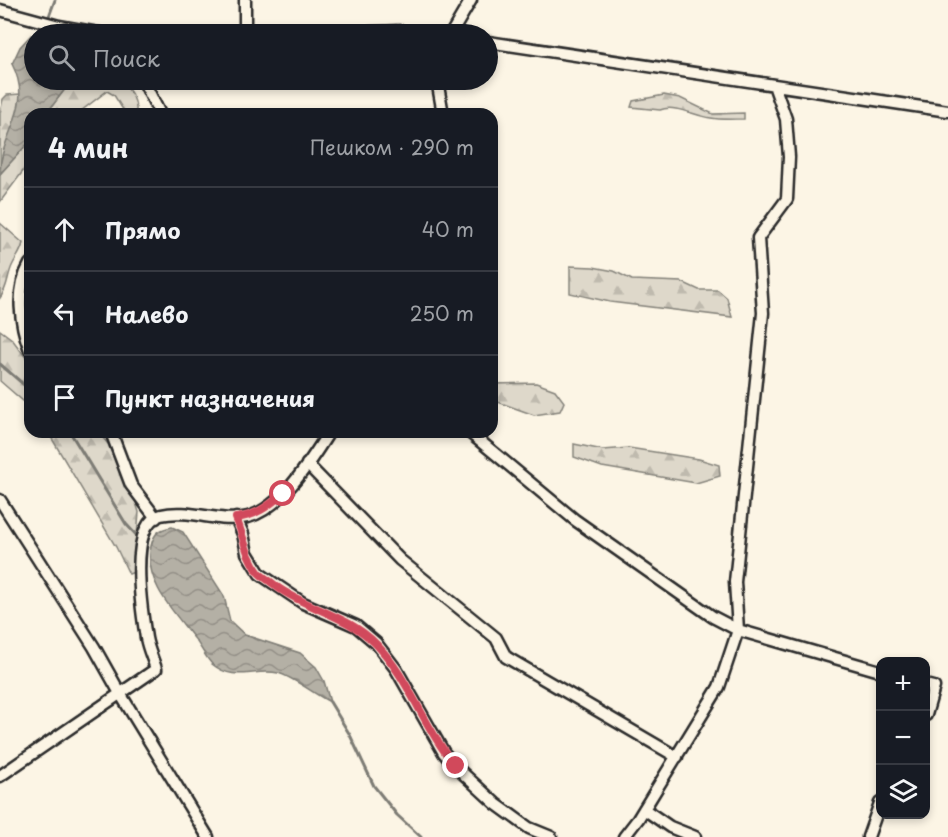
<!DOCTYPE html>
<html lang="ru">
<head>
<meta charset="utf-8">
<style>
	:root { --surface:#171b24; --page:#242831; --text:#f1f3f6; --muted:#9ea1a6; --line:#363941 }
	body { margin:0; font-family:"Playpen Sans",sans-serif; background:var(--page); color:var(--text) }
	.controls { position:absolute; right:18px; bottom:18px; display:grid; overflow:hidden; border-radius:12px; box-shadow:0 3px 9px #0003 }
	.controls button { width:54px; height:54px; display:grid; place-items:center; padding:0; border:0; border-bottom:2px solid var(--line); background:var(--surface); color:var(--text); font:30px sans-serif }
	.stop { position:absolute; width:18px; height:18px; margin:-14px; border:4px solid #d1495b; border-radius:50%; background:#fff }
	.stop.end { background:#d1495b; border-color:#fff; box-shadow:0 2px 6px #0008 }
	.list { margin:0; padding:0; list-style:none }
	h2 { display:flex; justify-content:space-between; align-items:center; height:78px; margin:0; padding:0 24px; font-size:26px }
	h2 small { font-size:20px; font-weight:400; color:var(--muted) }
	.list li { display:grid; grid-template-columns:39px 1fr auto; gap:18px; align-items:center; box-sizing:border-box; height:84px; padding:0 24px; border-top:2px solid var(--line) }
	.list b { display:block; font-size:22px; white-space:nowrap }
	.list em { font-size:20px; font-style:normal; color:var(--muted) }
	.icon { flex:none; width:33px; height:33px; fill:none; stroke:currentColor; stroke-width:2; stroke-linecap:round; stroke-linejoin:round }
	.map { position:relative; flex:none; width:948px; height:837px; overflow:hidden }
	.search { position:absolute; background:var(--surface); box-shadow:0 3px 9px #0003; left:24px; top:24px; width:474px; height:66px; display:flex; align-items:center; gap:15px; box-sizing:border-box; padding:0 21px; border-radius:33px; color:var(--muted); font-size:22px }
	.panel { position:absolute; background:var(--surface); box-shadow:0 3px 9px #0003; left:24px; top:108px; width:474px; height:330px; border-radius:18px }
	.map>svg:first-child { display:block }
	.forest { fill:url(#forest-firs); stroke:#84827a; stroke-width:1.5 }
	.water { fill:url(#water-waves); stroke:#7d7b74; stroke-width:1.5 }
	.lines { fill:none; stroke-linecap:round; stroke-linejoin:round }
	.stream { stroke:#7d7b74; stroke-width:3 }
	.minor-casing { stroke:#2b2b2b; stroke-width:15 }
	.minor { stroke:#fcf5e5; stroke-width:10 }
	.route { stroke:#d1495b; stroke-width:8 }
</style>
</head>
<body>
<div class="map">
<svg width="948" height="837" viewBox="0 0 948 837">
	<defs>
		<pattern id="forest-firs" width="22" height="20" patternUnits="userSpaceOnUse" patternTransform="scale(1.5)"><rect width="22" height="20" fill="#ded8ca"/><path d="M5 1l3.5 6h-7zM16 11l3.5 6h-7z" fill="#bfbaae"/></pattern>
		<pattern id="water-waves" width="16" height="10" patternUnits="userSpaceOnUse" patternTransform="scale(1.5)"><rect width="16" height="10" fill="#b4b0a5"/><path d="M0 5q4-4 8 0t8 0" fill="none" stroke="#938f87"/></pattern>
	</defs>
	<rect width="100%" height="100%" fill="#fcf5e5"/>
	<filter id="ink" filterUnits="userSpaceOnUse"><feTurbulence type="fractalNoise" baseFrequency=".0167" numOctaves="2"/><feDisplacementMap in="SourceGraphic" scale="12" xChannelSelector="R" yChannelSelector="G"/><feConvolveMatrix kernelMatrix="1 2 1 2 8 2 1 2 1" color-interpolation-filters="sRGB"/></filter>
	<g filter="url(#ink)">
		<!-- forest -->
		<path class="forest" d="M72,80H119C128,87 137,99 136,111L131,114L125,113L114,95L107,91L77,114H46Z
			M20,94V106L0,168V113L3,99L7,95Z
			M664,95L680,98L713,114L744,113V119C733,119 722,120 711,118C695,116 675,104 660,110L631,107L633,101Z
			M30,141V162L0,202V174Z
			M0,223L23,243C21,253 16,257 12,266C7,277 8,287 0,298Z
			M570,266L593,267L614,271L632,280L682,282L699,290H718L727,298L732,317L610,302L570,293Z
			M0,330L12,339L30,363V407L0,381Z
			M536,383L555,390L564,402L560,411L534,415L498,402L492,398V384Z
			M48,432H98L108,444L120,472L133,494L139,512L134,572L129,574L116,547Z
			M574,444L603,450L629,448L699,459L719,465L720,476L696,483L602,467L574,457Z"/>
		<!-- water -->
		<path class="water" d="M31,35H34V80H72L46,114H30V141L0,174C0,131 35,109 12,64L20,47Z
			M172,527L183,532L224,596L230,621L245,635L300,653L316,667L324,681L330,702C316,695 291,676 278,673C254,668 235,683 212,664C205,657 200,645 194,638C174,612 143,581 151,546C154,533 159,529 172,527Z"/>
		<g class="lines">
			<!-- stream -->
			<path class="stream" d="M48,19L55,0
				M42,34L46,25
				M0,364L30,390
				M70,432L126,524L139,538
				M330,702L350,735L374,786L397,815L421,837"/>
			<!-- minor casing -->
			<g class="minor-casing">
				<path id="minor" d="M245,0V34
					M0,10L59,26L104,34
					M332,34L399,31L432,34
					M451,34L471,0
					M488,42L948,111
					M143,80L160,114
					M437,80L443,114
					M30,264C15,290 20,324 30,350
					M111,432L131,485L156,518
					M469,432L575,520L713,617L738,630L880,671
					M307,464L400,560L496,638L506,657L677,757
					M0,500L94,647L121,695L208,837
					M236,518L243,534L247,553L260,574L303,603L356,626L376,643L396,669L444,753L456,767L496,804L529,828L551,837
					M926,685L934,687L926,715
					M0,776L156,669C153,659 148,649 146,638C142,613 127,523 161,515C190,508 219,524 248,517C282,508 311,460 329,432
					M644,809L670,827L695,837
					M624,837L638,819L719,687L738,630L735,582L763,313L758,238L787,199L789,157L786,119L774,85
					M868,837L880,803"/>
			</g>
			<!-- minor -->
			<use href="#minor" class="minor"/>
		</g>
	</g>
	<g class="lines" filter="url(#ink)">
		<!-- route -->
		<path class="route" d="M283,494C268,506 256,516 236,518C244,537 246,557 259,573C264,578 272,582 277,587C308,609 349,616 376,644C410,679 424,729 456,766"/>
	</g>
</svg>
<div class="controls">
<button>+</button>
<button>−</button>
<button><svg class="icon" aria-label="layers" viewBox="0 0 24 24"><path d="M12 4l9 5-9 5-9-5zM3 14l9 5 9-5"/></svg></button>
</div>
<div class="stop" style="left:283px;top:494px"></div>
<div class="stop end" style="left:456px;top:766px"></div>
<div class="search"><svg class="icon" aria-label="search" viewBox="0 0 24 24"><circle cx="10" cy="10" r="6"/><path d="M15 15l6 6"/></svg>Поиск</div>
<section class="panel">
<h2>4 мин<small>Пешком · 290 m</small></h2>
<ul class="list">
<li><svg class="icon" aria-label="ahead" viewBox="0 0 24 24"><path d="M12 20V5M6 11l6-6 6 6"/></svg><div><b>Прямо</b></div><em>40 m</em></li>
<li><svg class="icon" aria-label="left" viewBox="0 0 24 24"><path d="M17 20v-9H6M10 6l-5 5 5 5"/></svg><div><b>Налево</b></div><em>250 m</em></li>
<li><svg class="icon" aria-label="arrive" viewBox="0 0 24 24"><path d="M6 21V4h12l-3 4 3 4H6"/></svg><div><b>Пункт назначения</b></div></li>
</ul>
</section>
</div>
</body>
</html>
